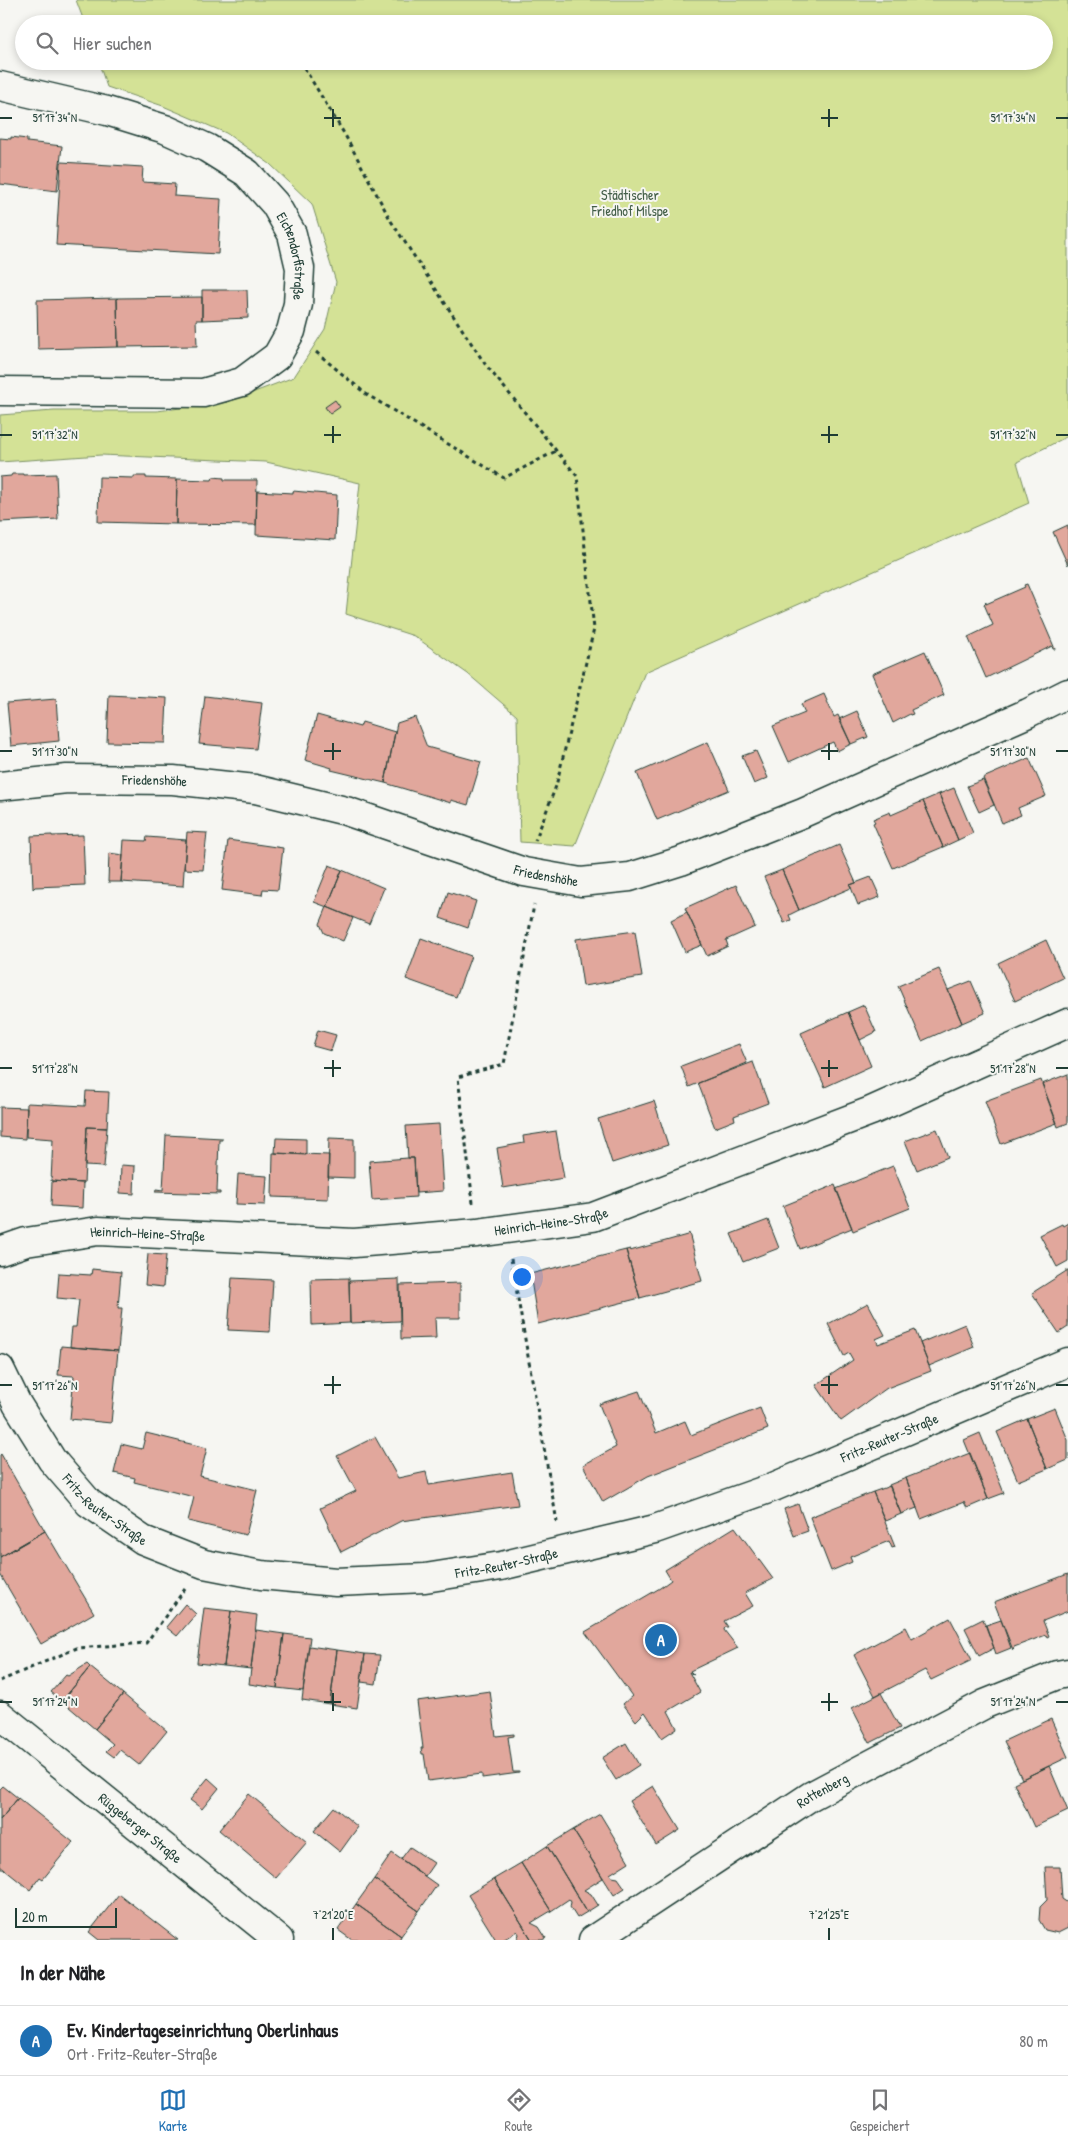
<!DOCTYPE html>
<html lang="de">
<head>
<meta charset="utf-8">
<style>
	:root { --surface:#fff; --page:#f2f2f2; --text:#202124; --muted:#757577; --line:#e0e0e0; --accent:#1f6fb2 }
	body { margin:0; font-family:"Patrick Hand",sans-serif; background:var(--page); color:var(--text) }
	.scale { position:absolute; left:15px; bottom:12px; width:102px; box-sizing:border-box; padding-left:5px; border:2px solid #1f3d34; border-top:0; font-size:14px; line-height:18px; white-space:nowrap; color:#1f3d34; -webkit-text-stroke:4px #f6f6f2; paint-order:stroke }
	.you { position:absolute; left:521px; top:1276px; width:18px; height:18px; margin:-12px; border:4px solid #fff; border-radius:50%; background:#1a73e8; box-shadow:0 0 0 8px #1a73e833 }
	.badge { display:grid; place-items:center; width:32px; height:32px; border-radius:50%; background:var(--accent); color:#fff; font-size:16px; font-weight:700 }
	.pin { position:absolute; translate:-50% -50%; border:2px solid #fff; box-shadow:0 1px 5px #0006 }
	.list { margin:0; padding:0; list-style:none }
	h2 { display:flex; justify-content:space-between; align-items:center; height:65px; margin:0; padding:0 20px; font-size:21px }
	h2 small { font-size:16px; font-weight:400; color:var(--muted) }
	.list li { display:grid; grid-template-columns:32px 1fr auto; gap:15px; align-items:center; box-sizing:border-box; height:70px; padding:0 20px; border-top:1px solid var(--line) }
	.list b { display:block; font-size:19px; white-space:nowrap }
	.list p { margin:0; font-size:16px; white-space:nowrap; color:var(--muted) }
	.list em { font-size:16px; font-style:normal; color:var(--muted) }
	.icon { flex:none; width:28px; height:28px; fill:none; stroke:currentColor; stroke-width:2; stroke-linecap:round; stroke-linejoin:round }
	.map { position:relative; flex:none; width:1068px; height:1940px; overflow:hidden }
	.search { position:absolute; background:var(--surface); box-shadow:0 2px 8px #0003; left:15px; right:15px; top:15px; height:55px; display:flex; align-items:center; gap:12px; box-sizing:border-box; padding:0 18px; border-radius:28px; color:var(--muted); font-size:19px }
	.sheet { height:135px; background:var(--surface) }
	nav { display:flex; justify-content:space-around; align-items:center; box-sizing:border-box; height:70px; border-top:1px solid var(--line); background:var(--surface); font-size:14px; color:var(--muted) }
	nav a { display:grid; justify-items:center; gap:2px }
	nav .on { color:var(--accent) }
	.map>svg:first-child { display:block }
	.green { fill:#d4e296; stroke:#7a9065 }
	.building { fill:#e1a79c; stroke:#1f3d34 }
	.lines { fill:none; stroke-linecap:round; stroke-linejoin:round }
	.minor-casing { stroke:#1f3d34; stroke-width:31 }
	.path { stroke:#1f3d34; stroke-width:3; stroke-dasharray:4 4; stroke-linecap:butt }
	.minor { stroke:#f6f6f2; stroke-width:28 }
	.ticks { fill:none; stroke:#1f3d34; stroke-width:2 }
	.labels { text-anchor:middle; stroke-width:4; stroke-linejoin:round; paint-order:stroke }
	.park-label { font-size:14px; fill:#435e48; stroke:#f6f6f2 }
	.street-label { font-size:14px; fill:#1f3d34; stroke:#f6f6f2 }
	.ticks-label { font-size:12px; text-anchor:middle; fill:#1f3d34; stroke:#f6f6f2; stroke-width:4; stroke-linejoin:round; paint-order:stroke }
</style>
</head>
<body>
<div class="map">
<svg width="1068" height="1940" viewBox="0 0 1068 1940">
	<rect width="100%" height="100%" fill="#f6f6f2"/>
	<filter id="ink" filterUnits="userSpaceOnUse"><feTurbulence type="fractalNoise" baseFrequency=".02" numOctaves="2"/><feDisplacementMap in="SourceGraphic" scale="10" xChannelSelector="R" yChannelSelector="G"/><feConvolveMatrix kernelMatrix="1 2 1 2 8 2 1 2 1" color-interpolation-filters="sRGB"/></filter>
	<g filter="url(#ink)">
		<!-- green -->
		<path class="green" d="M76,0H1068V436L1017,462L1029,503L645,672L575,846L520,842L517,716L468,674L414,636L346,614L360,483L266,462L101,455L0,462V415L54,411H157L228,402L294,377L325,329L336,282L312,204L270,164L226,133L163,106L107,87L98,61H1044V24H85Z"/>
		<!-- building -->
		<path class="building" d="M11,137L27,139V142L62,146L57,191L0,184V138L11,139Z
			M61,162L143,167L142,182L175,184L174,196L221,199L218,254L56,245Z
			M202,290H247L248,318L202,320Z
			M202,297V320H196L197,346L118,347L117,298Z
			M117,298L118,347L38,349L37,300Z
			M335,400L340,407L330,414L325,407Z
			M12,474H23V475L56,474L58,519L0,522V477L11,476Z
			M134,476H146V478L177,479L176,524L98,522L99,477L134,478Z
			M213,477L224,478V480H257L256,525L176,524L177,479L212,480Z
			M257,491L293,493V491L337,495L335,540L256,535Z
			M1068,525V565L1053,532Z
			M1027,584L1055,649H1053L1052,646L986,678L968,637L993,625L984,604L986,602V604L1025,587L1024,585Z
			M925,651L944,695L911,710L913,714L910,715V714L893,723L872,674Z
			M824,694L834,717L838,715L851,744L837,751L833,742L789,762L773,726L805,713L801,704Z
			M109,695L167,698L165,743L107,742Z
			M205,696L262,703L256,749L199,744Z
			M56,699L59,741L11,746L7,703Z
			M857,711L868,737L851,744L839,719Z
			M317,715L360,727L362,722L395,732L385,783L331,770L332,768L305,760Z
			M415,717L427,747L481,762L468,805L451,800V803L385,783L397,723Z
			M708,742L729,790L657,820L637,773Z
			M756,751L768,778L754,784L742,756Z
			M1029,758L1046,796L1018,808L1021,815L1002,823L983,778Z
			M983,780L994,805L979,812L967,786Z
			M954,788L973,833L958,840L939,794Z
			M939,794L958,840L943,847L923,801Z
			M923,801L943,847L893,868L873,823L875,822L873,819L890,812L891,815Z
			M187,832L207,833L203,870L184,869Z
			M52,835V836L83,835L85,885L35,887L33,889L31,836Z
			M147,837L186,840L183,886L121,882L124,840L146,841Z
			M228,840L283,848L278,890L263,889L262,895L222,890Z
			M839,845L856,883L850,885L851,888L799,910L782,870Z
			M109,853L123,855L121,882H108Z
			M329,865L342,870L327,907L314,902Z
			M342,870L384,888L369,924L327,907Z
			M782,870L799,910L789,915L791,920L784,923L764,877Z
			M871,877L880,897L858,905L850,885Z
			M736,885L755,927L726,940L728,946L707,956L685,908Z
			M448,892L476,901L468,928L440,918Z
			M327,907L353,918L343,941L324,933L320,924Z
			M687,912L702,945L685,952L671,920Z
			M635,931L642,977L583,986L576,939Z
			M421,938L471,956L456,997L406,979Z
			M1046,940L1063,978L1015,1001L998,963Z
			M939,969L962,1023L922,1041L898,986Z
			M971,981L985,1013L962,1023L948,990Z
			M864,1005L876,1032L860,1040L848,1012Z
			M848,1012L871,1066L825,1087L801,1033Z
			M318,1030L336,1035L331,1051L313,1046Z
			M739,1044L747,1063L689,1087L681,1066Z
			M753,1062L768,1103L734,1116L735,1120L715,1128L698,1083Z
			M1068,1074V1123L1058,1127L1042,1084Z
			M1041,1080L1057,1123L1001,1144L985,1101Z
			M86,1091L109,1092L107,1128L87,1127L84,1183L51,1181L53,1139L26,1137L27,1103L85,1106Z
			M654,1101L668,1145L612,1163L598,1119Z
			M0,1107L27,1108L25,1139L0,1137Z
			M439,1124L443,1191L416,1193L414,1158H408L406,1126Z
			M87,1127L107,1128L104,1167L85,1166Z
			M937,1129L948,1157L917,1170L905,1141Z
			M556,1131L564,1178L503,1188L497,1148L524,1143L523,1136Z
			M166,1135L222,1138V1140H219L217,1192H220V1194L155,1192L156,1189L163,1190Z
			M276,1138L306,1139V1155L275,1153Z
			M329,1138L354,1139V1178L328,1177Z
			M273,1153L329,1155L328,1199L272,1197Z
			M408,1158H414L416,1197L372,1200L369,1161Z
			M121,1165L135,1166L134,1194L120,1193Z
			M893,1166L910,1208L853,1231L836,1189Z
			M238,1174L267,1176L265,1205L236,1204Z
			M52,1181L83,1183L82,1208L51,1206Z
			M835,1185L852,1228L800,1249L783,1206Z
			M768,1220L779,1248L743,1262L731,1234Z
			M1068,1223V1261L1057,1267L1040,1235L1062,1224L1063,1226Z
			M689,1233L702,1281L640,1298L626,1250L630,1249V1251L687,1235Z
			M626,1250L640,1298L538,1324L530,1274Z
			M148,1254L166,1255L163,1287L145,1285Z
			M92,1269L121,1272L118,1308H122L118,1351L70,1347L72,1327H76L79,1300L57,1298L59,1273L91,1275Z
			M1068,1270V1327L1059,1333L1032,1293Z
			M232,1278L273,1280L270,1332L228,1330Z
			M349,1278L350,1323L312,1325L311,1279Z
			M399,1279L400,1321L350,1323L349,1281Z
			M460,1283V1318H435L436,1338L401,1339L400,1285Z
			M868,1303L885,1335L876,1339L878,1344L915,1330L931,1371L887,1388L841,1421L816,1385L853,1360L849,1353L844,1356L828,1324Z
			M965,1324L974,1347L929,1366L920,1343Z
			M61,1346L118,1351L111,1423L70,1419L74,1376L58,1375Z
			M639,1391L656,1433L685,1421L691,1435L760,1408L768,1429L648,1476L603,1502L583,1465L616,1447L599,1404Z
			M1055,1408L1068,1440V1460L1047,1469L1027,1419Z
			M1027,1419L1047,1469L1018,1481L997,1432Z
			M146,1433L207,1448L200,1476L257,1490L246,1535L188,1521L194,1497L134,1482L135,1478L114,1473L121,1444L142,1449Z
			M980,1433L1004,1493L988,1499L964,1440Z
			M375,1437L398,1478L426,1472L429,1485L512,1472L518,1505L401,1521L341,1552L320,1508L356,1491L337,1456Z
			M970,1453L988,1499L967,1508L964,1502L921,1519L906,1478Z
			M1,1454L45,1531L0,1557V1455Z
			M906,1478L917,1508L901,1514L889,1485Z
			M890,1486L901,1514L885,1521L873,1492Z
			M873,1492L895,1547L892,1548L889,1541L850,1557L852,1562L831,1571L810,1517Z
			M798,1504L808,1531L794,1536L784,1509Z
			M735,1527L773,1579L745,1593L753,1606L724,1621L728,1627H725L724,1630L738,1648L690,1671L694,1675L689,1672L700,1692L668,1711L677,1728L662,1738L645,1712L636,1721L623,1704L632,1696L585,1632L660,1588L671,1580L665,1570Z
			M45,1531L94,1613L41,1644L0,1574V1557Z
			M1068,1574V1611L1043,1621L1049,1636L1047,1637L1046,1635L1014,1647L1013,1650L994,1602Z
			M185,1604L196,1614L177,1636L166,1627Z
			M204,1608L231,1611L224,1666L197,1663Z
			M231,1611L257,1615L251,1669L224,1666Z
			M950,1618L972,1660L931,1680L925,1670L875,1696L854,1655L906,1627L912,1639Z
			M983,1619L994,1648L979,1656L965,1628Z
			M1001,1620L1011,1648L996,1654L986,1625Z
			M256,1630L284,1634L277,1688L249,1684Z
			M284,1634L310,1637L303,1691L277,1688Z
			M309,1646L337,1650L330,1704L302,1700Z
			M337,1650L365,1654L357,1708L330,1704Z
			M365,1654L380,1655L376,1684L361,1682Z
			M87,1664L90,1667L62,1701L51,1692L66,1675L68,1676Z
			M90,1667L123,1694L95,1729L62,1701Z
			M490,1691L496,1736L514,1734V1736L508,1737L513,1772H519V1773L482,1778V1774L428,1781L424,1754H422L421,1748H423L417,1701Z
			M881,1693L900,1728L870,1743L852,1708Z
			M123,1694L167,1731L139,1765L120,1750L114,1757L106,1751L113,1744L95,1729Z
			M1051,1719L1068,1757L1022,1779L1004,1741Z
			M626,1743L639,1765L616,1780L602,1758Z
			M1049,1766L1068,1811L1034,1827L1014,1783Z
			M208,1778L219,1788L202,1809L190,1800Z
			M3,1786L18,1798L0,1820V1789Z
			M653,1786L680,1830L656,1845L629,1801Z
			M249,1794L307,1842L276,1878L219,1830Z
			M18,1798L73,1842L43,1879L40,1877L30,1890L0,1866V1820Z
			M334,1807L358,1827L340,1852L314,1831Z
			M600,1814L629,1862L610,1874L612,1877L618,1878L625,1888L614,1895L573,1830Z
			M573,1830L603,1878L584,1890L591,1894L598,1905L587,1912L547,1846Z
			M547,1846L587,1912L577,1918L570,1907L571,1902L569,1899L551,1911L521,1863Z
			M410,1847L434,1863L425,1876L401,1859Z
			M392,1853L437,1885L419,1911L374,1879Z
			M521,1863L551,1911L531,1923L539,1927L546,1938L542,1940H532L494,1879Z
			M1045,1867H1060L1062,1899L1068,1903V1928L1058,1933L1045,1930L1039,1920L1040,1907L1047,1900Z
			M374,1879L419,1911L401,1936L356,1904Z
			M494,1879L532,1940H517L519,1934L517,1931L503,1940H496L468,1895Z
			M119,1894L178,1940H99L89,1932Z
			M356,1904L401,1936L399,1940H352L338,1930Z"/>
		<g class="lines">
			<!-- minor casing -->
			<g class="minor-casing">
				<g id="minor">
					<path id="s1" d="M0,86L107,111L165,129L207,148L247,173L275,204L292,234L300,268L298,304L291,331L277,356L242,382L203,393L0,391"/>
					<path id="s2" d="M0,786L67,779L173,780L255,789L346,811L524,872L581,882L630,877L681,861L803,813L1028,713L1068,693"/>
					<path id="s3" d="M0,1251L26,1242L98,1231L354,1243L477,1233L593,1217L871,1111L1068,1023"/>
					<path id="s4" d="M0,1369L17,1404L52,1460L89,1503L143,1540L204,1564L261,1575L336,1582L425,1578L501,1566L655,1529L771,1488L1068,1362"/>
					<path id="s5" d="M0,1715L279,1940"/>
					<path id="s6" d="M593,1940L811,1796L985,1704L1057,1675L1068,1673"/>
				</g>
			</g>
			<!-- path -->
			<path class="path" d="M300,61L345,135L391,221L485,364L577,476L594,629L556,786L535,841
				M316,352L366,394L504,478L556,451
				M473,1203L458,1077L504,1064L534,905
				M511,1259L557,1522
				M0,1681L77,1648L146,1643L185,1589"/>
			<!-- minor -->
			<use href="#minor" class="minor"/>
		</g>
	</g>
	<!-- ticks -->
	<path class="ticks" d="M333,109V127M829,109V127M0,118H12M324,118H341M821,118H838M1056,118H1068M333,426V443M829,426V443M0,435H12M324,435H341M821,435H838M1056,435H1068M333,743V760M829,743V760M0,751H12M324,751H341M821,751H838M1056,751H1068M333,1060V1077M829,1060V1077M0,1068H12M324,1068H341M821,1068H838M1056,1068H1068M333,1376V1394M829,1376V1394M0,1385H12M324,1385H341M821,1385H838M1056,1385H1068M333,1693V1711M829,1693V1711M0,1702H12M324,1702H341M821,1702H838M1056,1702H1068M333,1928V1940M829,1928V1940"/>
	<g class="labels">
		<!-- park labels -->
		<g class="park-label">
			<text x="630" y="200">Städtischer<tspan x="630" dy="16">Friedhof Milspe</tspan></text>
		</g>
		<!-- street labels -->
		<g class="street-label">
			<text dy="5" stroke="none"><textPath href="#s1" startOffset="362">Eichendorffstraße</textPath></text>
			<text dy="5" stroke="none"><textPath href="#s2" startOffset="155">Friedenshöhe</textPath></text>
			<text dy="5" stroke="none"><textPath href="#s2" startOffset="560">Friedenshöhe</textPath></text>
			<text dy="5" stroke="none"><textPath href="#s3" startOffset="555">Heinrich-Heine-Straße</textPath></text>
			<text dy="5" stroke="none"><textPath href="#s3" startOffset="150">Heinrich-Heine-Straße</textPath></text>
			<text dy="5" stroke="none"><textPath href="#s4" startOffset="1002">Fritz-Reuter-Straße</textPath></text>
			<text dy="5" stroke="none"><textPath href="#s4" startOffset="178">Fritz-Reuter-Straße</textPath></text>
			<text dy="5" stroke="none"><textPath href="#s4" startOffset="598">Fritz-Reuter-Straße</textPath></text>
			<text dy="5" stroke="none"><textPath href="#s6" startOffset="274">Rottenberg</textPath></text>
			<text dy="5" stroke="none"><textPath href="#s5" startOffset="180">Rüggeberger Straße</textPath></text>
		</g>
	</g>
	<g class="ticks-label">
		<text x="55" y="122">51°17'34"N</text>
		<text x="1013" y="122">51°17'34"N</text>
		<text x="55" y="439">51°17'32"N</text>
		<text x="1013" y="439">51°17'32"N</text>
		<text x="55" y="756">51°17'30"N</text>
		<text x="1013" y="756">51°17'30"N</text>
		<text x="55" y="1073">51°17'28"N</text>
		<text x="1013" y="1073">51°17'28"N</text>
		<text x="55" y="1390">51°17'26"N</text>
		<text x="1013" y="1390">51°17'26"N</text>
		<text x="55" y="1706">51°17'24"N</text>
		<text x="1013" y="1706">51°17'24"N</text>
		<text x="333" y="1919">7°21'20"E</text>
		<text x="829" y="1919">7°21'25"E</text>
	</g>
</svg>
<div class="scale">20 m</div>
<div class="you"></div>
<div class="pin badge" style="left:661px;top:1640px">A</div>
<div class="search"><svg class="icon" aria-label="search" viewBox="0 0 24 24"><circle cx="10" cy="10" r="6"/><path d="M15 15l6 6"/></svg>Hier suchen</div>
</div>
<section class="sheet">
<h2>In der Nähe<small></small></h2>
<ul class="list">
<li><span class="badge">A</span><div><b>Ev. Kindertageseinrichtung Oberlinhaus</b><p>Ort · Fritz-Reuter-Straße</p></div><em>80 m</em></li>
</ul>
</section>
<nav>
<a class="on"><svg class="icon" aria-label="map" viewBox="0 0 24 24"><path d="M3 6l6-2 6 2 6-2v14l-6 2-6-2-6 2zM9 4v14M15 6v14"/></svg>Karte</a>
<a><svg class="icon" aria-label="directions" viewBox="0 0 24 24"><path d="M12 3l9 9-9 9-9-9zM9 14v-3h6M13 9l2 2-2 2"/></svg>Route</a>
<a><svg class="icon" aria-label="saved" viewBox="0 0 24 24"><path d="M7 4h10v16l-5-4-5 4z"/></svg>Gespeichert</a>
</nav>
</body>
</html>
